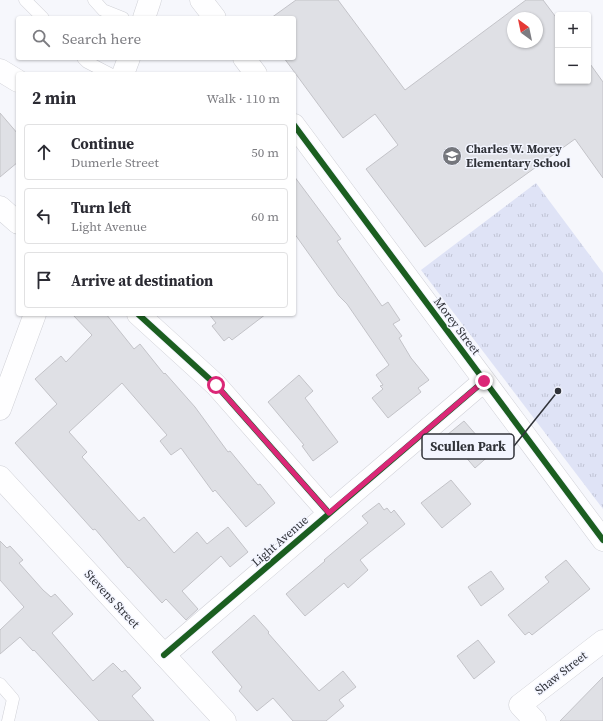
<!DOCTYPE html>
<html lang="en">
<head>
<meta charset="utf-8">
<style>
	:root { --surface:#fff; --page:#f7f7f7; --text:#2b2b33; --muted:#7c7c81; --line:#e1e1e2 }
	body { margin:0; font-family:"Source Serif 4",serif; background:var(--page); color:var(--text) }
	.controls { position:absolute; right:12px; top:12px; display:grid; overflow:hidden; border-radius:4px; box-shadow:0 1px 3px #0004 }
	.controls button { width:36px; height:36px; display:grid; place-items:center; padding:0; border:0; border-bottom:1px solid var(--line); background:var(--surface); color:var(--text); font:20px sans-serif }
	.compass { position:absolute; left:507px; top:12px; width:36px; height:36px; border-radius:50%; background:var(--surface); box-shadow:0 1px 3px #0004; rotate:327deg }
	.stop { position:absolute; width:12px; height:12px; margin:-9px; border:3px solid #db2777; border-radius:50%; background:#fff }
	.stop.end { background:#db2777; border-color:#fff; box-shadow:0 1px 4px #0008 }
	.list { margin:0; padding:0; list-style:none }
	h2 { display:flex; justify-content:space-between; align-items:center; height:52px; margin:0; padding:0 16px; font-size:17px }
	h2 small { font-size:13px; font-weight:400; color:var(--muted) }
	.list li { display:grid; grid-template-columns:26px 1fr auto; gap:12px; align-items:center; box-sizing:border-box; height:56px; margin:0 8px 8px; padding:0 8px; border:1px solid var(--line); border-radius:4px }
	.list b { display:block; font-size:15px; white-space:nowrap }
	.list p { margin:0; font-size:13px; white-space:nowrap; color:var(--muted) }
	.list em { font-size:13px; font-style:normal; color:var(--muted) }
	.icon { flex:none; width:22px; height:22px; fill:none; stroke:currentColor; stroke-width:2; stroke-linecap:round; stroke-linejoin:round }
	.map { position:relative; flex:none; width:603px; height:721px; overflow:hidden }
	.search { position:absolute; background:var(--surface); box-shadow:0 1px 3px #0004; left:16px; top:16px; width:280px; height:44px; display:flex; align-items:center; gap:10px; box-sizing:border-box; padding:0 14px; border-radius:4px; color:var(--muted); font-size:15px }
	.panel { position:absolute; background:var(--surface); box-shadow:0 1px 3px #0004; left:16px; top:72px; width:280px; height:244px; border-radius:4px }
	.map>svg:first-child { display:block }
	.grass { fill:url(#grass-tufts) }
	.building { fill:#dfe0e5; stroke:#c3c3c8; fill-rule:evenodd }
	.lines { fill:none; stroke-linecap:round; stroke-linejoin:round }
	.lane-casing { stroke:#d0d1d7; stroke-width:13 }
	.street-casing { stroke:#d0d1d7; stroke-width:23 }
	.secondary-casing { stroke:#d0d1d7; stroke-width:23 }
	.lane { stroke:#fefeff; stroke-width:12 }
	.street { stroke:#fefeff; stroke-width:22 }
	.secondary { stroke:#fefeff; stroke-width:22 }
	.cycleway-casing { stroke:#f3f5ff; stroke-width:8 }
	.cycleway { stroke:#1b5e20; stroke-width:6 }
	.route { stroke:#db2777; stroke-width:5 }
	.labels { text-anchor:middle; stroke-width:3; stroke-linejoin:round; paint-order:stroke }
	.poi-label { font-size:12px; font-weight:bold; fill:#303238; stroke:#f3f5ff; text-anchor:start }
	.street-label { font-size:12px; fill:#303238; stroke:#f3f5ff }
	.leader { fill:none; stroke:#303238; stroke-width:1.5 }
	.callout-dot { fill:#303238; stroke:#f3f5ff; stroke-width:1.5 }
	.callout { fill:#f3f5ff; stroke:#303238; stroke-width:1.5 }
	.callout-label { font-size:13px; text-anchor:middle; font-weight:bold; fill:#303238 }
</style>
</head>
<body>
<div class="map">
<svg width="603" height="721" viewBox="0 0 603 721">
	<defs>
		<pattern id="grass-tufts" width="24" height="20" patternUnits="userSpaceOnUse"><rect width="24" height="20" fill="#dfe3f6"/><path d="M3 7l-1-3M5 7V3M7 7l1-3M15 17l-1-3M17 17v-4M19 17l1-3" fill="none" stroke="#c0c3d4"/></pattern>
	</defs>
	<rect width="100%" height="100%" fill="#f6f7fc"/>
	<!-- grass -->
	<path class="grass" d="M536,183L603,273V509L421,270Z"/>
	<!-- building -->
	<path class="building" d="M296,0H338L405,90L526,0H543L558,20V81H588V61L603,82V178L575,139L425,247L366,169L398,145L375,114L343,138L284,58H294V18H271ZM513,18H537V42H513Z
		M0,113L18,134V162L0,177Z
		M294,176L341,239L337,241L382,306L388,302L400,320L393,324L402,336L399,338L411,358L429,380L418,388L421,392L388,418L372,398L383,389L380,386L383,385L376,375L389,365L347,304L339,296L294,233Z
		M72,314H106L134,349L140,344L164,374L165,373L195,407L228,452L230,451L258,485L260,484L275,503L246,527L215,490L213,492L181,448L171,455L160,441L167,435L122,383L69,432L87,452L82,457L139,521L144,517L174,553L197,532L207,544L228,527L248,552L230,567L221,556L182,591L198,609L186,620L166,599L162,603L129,567L128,568L95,529L93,530L15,443L57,404L35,379L61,356L66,362L92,335Z
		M209,314H266L232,340L229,337L224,341L212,326L216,323Z
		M299,375L313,391L305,398L338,442L313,461L302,446L304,445L268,402Z
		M464,421L492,453L475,468L447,435Z
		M451,480L471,504L442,528L421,503Z
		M379,503L384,510L387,508L391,513L394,510L405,524L360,560L368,570L348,588L344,583L305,616L286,594L325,561L324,560L368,523L362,516Z
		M0,541L7,548L10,546L23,560L19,563L43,590L51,597L55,594L73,614L52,633L93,681L113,663L122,672L125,670L141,688L132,696L154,721H99L34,650L33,651L20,637L0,654V630L24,607L0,580Z
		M566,560L590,589L532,635L529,632L525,635L508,615L549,582L545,577Z
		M491,571L504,589L481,606L468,587Z
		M254,615L269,632L268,633L319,691L343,671L356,687L339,700L344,706L326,721H293L273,698L257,711L239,691L242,687L212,652Z
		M478,640L495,662L474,679L457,656Z
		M603,677V721H560Z"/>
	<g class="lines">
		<!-- lane casing -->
		<g class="lane-casing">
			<path id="lane" d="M25,0L43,18
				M94,0L103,10L123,18
				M83,58L87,62L110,74
				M0,684L13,699L8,721"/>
		</g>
		<!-- street casing -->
		<g class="street-casing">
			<path id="street" d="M201,0L215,18
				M244,58L256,74
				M0,70L18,81
				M294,125L603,540
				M0,207L18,223
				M138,314L216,385L329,513
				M164,655L484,381
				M535,721L520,705L603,641"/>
		</g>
		<!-- secondary casing -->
		<g class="secondary-casing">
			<path id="secondary" d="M144,18L150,0
				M123,74L129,58
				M0,409L35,314
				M0,477L225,721"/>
		</g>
		<!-- lane -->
		<use href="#lane" class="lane"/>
		<!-- street -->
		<use href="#street" class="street"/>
		<!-- secondary -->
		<use href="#secondary" class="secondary"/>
		<!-- cycleway casing -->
		<g class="cycleway-casing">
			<path id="cycleway" d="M294,125L603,540
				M138,314L216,385L329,513
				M164,655L484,381"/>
		</g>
		<!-- cycleway -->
		<use href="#cycleway" class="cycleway"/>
	</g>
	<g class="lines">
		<!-- route -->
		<path class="route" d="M216,385L329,513L484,381"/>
	</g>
	<!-- icons -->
	<defs>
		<g id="school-disc" transform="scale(1)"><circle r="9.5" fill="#75777d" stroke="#f3f5ff"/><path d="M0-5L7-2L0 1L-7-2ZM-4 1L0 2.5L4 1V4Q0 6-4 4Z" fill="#fff"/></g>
	</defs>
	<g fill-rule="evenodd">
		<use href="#school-disc" x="452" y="156"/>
	</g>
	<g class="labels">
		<!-- poi labels -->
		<g class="poi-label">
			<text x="466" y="153">Charles W. Morey<tspan x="466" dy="14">Elementary School</tspan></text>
		</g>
		<!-- street labels -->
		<g class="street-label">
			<text transform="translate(457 326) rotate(53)" y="4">Morey Street</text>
			<text transform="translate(280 541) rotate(-41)" y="4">Light Avenue</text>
			<text transform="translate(112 599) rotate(47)" y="4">Stevens Street</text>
			<text transform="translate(561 673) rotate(-38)" y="4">Shaw Street</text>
		</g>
	</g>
	<!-- callouts -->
	<path class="leader" d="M558 391L514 446"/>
	<circle class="callout-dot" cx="558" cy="391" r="4"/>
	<rect class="callout" x="422" y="434" width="92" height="25" rx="4"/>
	<g class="callout-label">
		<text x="468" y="451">Scullen Park</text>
	</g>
</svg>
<div class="controls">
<button>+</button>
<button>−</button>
</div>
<svg class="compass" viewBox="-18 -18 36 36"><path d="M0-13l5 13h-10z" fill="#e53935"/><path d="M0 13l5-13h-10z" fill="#7c7c81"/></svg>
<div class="stop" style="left:216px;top:385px"></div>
<div class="stop end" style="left:484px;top:381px"></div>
<div class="search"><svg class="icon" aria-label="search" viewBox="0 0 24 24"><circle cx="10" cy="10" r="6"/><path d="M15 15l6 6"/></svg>Search here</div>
<section class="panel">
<h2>2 min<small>Walk · 110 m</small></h2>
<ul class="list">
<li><svg class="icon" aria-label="ahead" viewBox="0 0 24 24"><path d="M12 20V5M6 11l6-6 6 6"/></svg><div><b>Continue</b><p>Dumerle Street</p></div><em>50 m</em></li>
<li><svg class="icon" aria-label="left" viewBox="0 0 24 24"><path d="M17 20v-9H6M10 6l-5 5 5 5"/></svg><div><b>Turn left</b><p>Light Avenue</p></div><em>60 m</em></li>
<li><svg class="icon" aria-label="arrive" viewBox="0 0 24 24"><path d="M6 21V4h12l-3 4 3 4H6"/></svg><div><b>Arrive at destination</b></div></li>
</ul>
</section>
</div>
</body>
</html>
